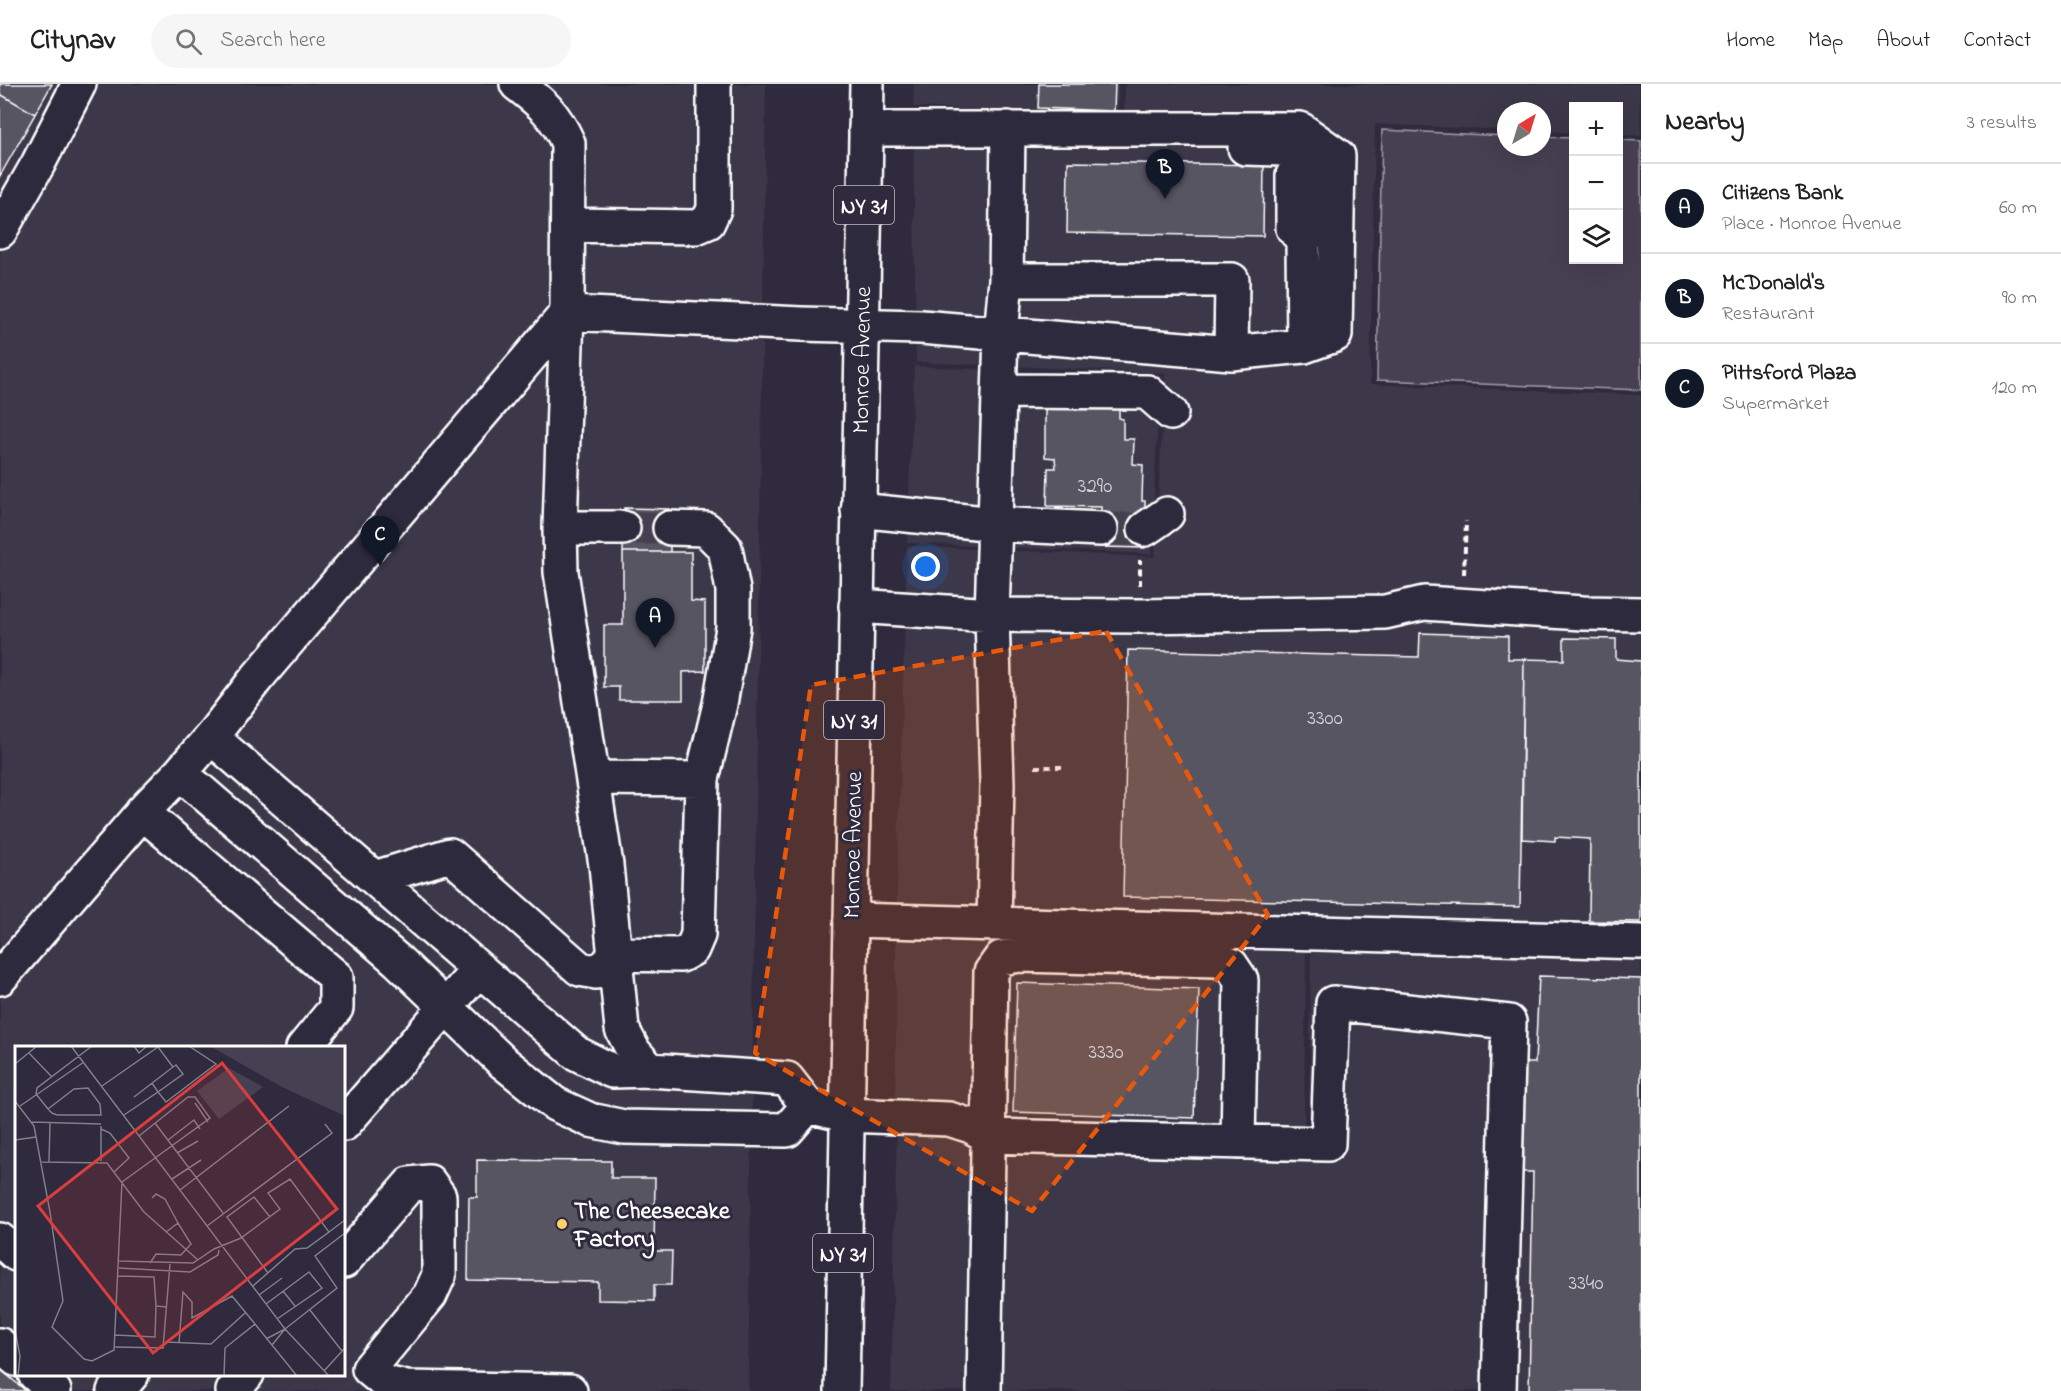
<!DOCTYPE html>
<html lang="en">
<head>
<meta charset="utf-8">
<style>
	:root { --surface:#fff; --page:#f6f6f6; --text:#202124; --muted:#757577; --line:#e0e0e0; --accent:#111827 }
	body { margin:0; font-family:"Indie Flower",sans-serif; background:var(--page); color:var(--text) }
	.controls { position:absolute; right:18px; top:18px; display:grid; overflow:hidden; border-radius:0px; box-shadow:0 6px 24px #0002 }
	.controls button { width:54px; height:54px; display:grid; place-items:center; padding:0; border:0; border-bottom:2px solid var(--line); background:var(--surface); color:var(--text); font:30px sans-serif }
	.compass { position:absolute; left:1497px; top:18px; width:54px; height:54px; border-radius:50%; background:var(--surface); box-shadow:0 6px 24px #0002; rotate:38deg }
	.you { position:absolute; left:926px; top:483px; width:21px; height:21px; margin:-15px; border:4px solid #fff; border-radius:50%; background:#1a73e8; box-shadow:0 0 0 9px #1a73e833 }
	.badge { display:grid; place-items:center; width:39px; height:39px; border-radius:50%; background:var(--accent); color:#fff; font-size:20px; font-weight:700 }
	.pin { position:absolute; translate:-50% -50px; filter:drop-shadow(0 2px 3px #0008) }
	.pin::after { content:''; position:absolute; top:32px; width:21px; height:18px; background:inherit; clip-path:polygon(0 0,100% 0,50% 100%) }
	.list { margin:0; padding:0; list-style:none }
	h2 { display:flex; justify-content:space-between; align-items:center; height:78px; margin:0; padding:0 24px; font-size:26px }
	h2 small { font-size:20px; font-weight:400; color:var(--muted) }
	.list li { display:grid; grid-template-columns:39px 1fr auto; gap:18px; align-items:center; box-sizing:border-box; height:90px; padding:0 24px; border-top:2px solid var(--line) }
	.list b { display:block; font-size:22px; white-space:nowrap }
	.list p { margin:0; font-size:20px; white-space:nowrap; color:var(--muted) }
	.list em { font-size:20px; font-style:normal; color:var(--muted) }
	.icon { flex:none; width:33px; height:33px; fill:none; stroke:currentColor; stroke-width:2; stroke-linecap:round; stroke-linejoin:round }
	.map { position:relative; flex:none; width:1641px; height:1307px; overflow:hidden }
	header { display:flex; align-items:center; gap:36px; box-sizing:border-box; height:84px; padding:0 30px; background:var(--surface); border-bottom:2px solid var(--line) }
	header strong { font-size:28px }
	nav { display:flex; gap:33px; margin-inline-start:auto; font-size:21px }
	.search { width:420px; height:54px; background:var(--page); display:flex; align-items:center; gap:15px; box-sizing:border-box; padding:0 21px; border-radius:33px; color:var(--muted); font-size:22px }
	main { display:flex }
	aside { flex:1; background:var(--surface) }
	.map>svg:first-child { display:block }
	.built { fill:#3c3749; fill-rule:evenodd }
	.green { fill:#464152; stroke:#a2a0a8; stroke-width:1.5 }
	.building { fill:#595564; stroke:#fff; stroke-width:1.5 }
	.lines { fill:none; stroke-linecap:round; stroke-linejoin:round }
	.minor-tunnel { stroke:#443f50; stroke-width:33; stroke-dasharray:33 16; stroke-linecap:butt }
	.minor-casing { stroke:#fff; stroke-width:38 }
	.major-casing { stroke:#fff; stroke-width:38 }
	.path { stroke:#fff; stroke-width:4; stroke-dasharray:6 4.5; stroke-linecap:butt }
	.minor { stroke:#2f2a3d; stroke-width:33 }
	.major { stroke:#2f2a3d; stroke-width:33 }
	.marked { fill:#e8590c; fill-opacity:0.2; stroke:#e8590c; stroke-width:4.5; stroke-dasharray:12 8; stroke-linejoin:round }
	.poi-dot { fill:#ffd166; stroke:#2f2a3d; stroke-width:2 }
	.labels { text-anchor:middle; stroke-width:6; stroke-linejoin:round; paint-order:stroke }
	.number-label { font-size:21px; fill:#d6d4d8 }
	.shield { fill:#2f2a3d; stroke:#c1bfc5; stroke-width:1.5 }
	.shield-label { font-size:22px; font-weight:bold; fill:#fff }
	.street-label { font-size:24px; fill:#fff; stroke:#2f2a3d }
	.poi-label { font-size:24px; font-weight:bold; fill:#fff; stroke:#2f2a3d; text-anchor:start }
	.inset-road { fill:none; stroke:#827f8b; stroke-width:1.5 }
	.view { fill:#da3e3e; fill-opacity:0.15; stroke:#da3e3e; stroke-width:3 }
	.inset-edge { fill:none; stroke:#fff; stroke-width:3 }
</style>
</head>
<body>
<header>
<strong>Citynav</strong>
<div class="search"><svg class="icon" aria-label="search" viewBox="0 0 24 24"><circle cx="10" cy="10" r="6"/><path d="M15 15l6 6"/></svg>Search here</div>
<nav><a>Home</a><a>Map</a><a>About</a><a>Contact</a></nav>
</header>
<main>
<div class="map">
<svg width="1641" height="1307" viewBox="0 0 1641 1307">
	<rect width="100%" height="100%" fill="#2f2a3d"/>
	<filter id="ink" filterUnits="userSpaceOnUse"><feTurbulence type="fractalNoise" baseFrequency=".0167" numOctaves="2"/><feDisplacementMap in="SourceGraphic" scale="12" xChannelSelector="R" yChannelSelector="G"/><feConvolveMatrix kernelMatrix="1 2 1 2 8 2 1 2 1" color-interpolation-filters="sRGB"/></filter>
	<g filter="url(#ink)">
		<!-- built -->
		<path class="built" d="M0,0H766L748,1307H0ZM16,964H344V1290H16Z
			M914,0H1118V32L913,23Z
			M1125,0H1639L1641,52L1619,51L1618,22H1574L1573,49L1542,47V27H1506V46L1375,40L1370,300L1641,311V1307H891L897,1033L1309,1048L1311,860L896,843L907,462L1155,473L1165,289L916,278L913,29L1124,37Z
			M914,282L1160,294L1151,470L907,459Z
			M896,849L1306,865L1304,1042L896,1028Z"/>
		<!-- green -->
		<path class="green" d="M1382,46L1506,52V63H1542V53L1573,54L1574,176H1618L1619,56L1641,57V306L1377,296Z"/>
		<!-- building -->
		<path class="building" d="M0,0H52L35,30L0,10Z
			M1039,0H1115L1114,27L1038,24Z
			M0,10L35,30L0,92Z
			M1068,78L1264,81L1263,152L1067,149Z
			M1045,318H1119V334L1123,335V355H1134L1133,380L1143,381L1142,417H1145V464L1101,463V423L1047,422L1048,384H1056L1055,374L1045,373Z
			M624,424L670,425V468H623Z
			M623,468H691V517L705,518V587L683,588V616H619V603H604V541H623Z
			M1420,549L1508,552V575H1524L1520,823L1123,813L1128,566L1419,573Z
			M1564,554L1616,555V575L1641,577V838L1589,837L1590,755L1555,753V757L1522,755L1524,575L1564,576Z
			M1539,892L1641,895V1307H1529L1533,1088H1516V979H1535Z
			M1017,899L1199,905L1194,1034L1013,1028Z
			M477,1076L611,1077V1094H655L654,1167H672L671,1201H654V1217L598,1216V1198L468,1196L469,1113H477Z
			M0,1285L26,1307H0Z"/>
		<g class="lines">
			<!-- minor-tunnel -->
			<path class="minor-tunnel" d="M623,444H670
				M1101,445H1145"/>
			<!-- minor casing -->
			<g class="minor-casing">
				<path id="minor" d="M517,0C542,19 555,30 568,59L567,229L560,444L561,488L606,781L622,945L634,968L650,986
					M1245,64L1284,65L1317,89V143L1303,156L1304,262
					M568,141L696,143L708,138L714,125V0
					M0,147L38,80L79,0
					M1303,156L1293,144V91L1303,77
					M1006,196H1232L1231,269
					M567,229L801,240L921,243L1231,269L1304,262L1335,251L1338,72L1300,45H866
					M1000,307L1147,308L1171,329
					M858,426L995,440L1101,445
					M560,444H623
					M670,444L706,445L725,464L733,506V544L720,620L702,695
					M1145,445L1167,430
					M856,522L992,531L1140,532L1385,528L1424,519L1583,529L1641,530
					M211,653L576,969L612,987L650,986L787,995L808,1022L846,1031L949,1035L971,1042L988,1052L1328,1060L1333,919L1509,938L1499,1307
					M180,689L398,877L504,979L555,1020L590,1036L624,1043L787,1046L808,1022
					M593,694L702,695L698,851L692,865L681,871L615,870
					M142,728L336,893V924L303,964
					M375,794L450,771L580,885L596,888L607,881L615,870
					M851,836L1641,858
					M994,839L997,700L992,531L1001,250L1006,196L1008,44
					M0,894L147,723L180,689L211,653L256,595L567,229
					M344,1040L479,885
					M0,1156L16,1170
					M344,1177L410,1100L429,1098L439,1112V1191L430,1211L369,1285L386,1299L406,1304L570,1307
					M0,1261L16,1275
					M35,1290L54,1307
					M114,1307L122,1302L132,1290
					M233,1307L247,1290
					M984,1307L991,888L1001,874L1020,871L1217,876L1231,881L1241,896L1238,1058"/>
			</g>
			<!-- major casing -->
			<g class="major-casing">
				<path id="major" d="M842,1307L867,0"/>
			</g>
			<!-- path -->
			<path class="path" d="M1464,490L1466,437
				M1140,501V476
				M1035,683H1063"/>
			<!-- minor -->
			<use href="#minor" class="minor"/>
			<!-- major -->
			<use href="#major" class="major"/>
		</g>
	</g>
	<!-- marked area -->
	<path class="marked" d="M1106,547L1268,831L1032,1127L755,969L811,601Z"/>
	<!-- markers -->
	<circle class="poi-dot" cx="562" cy="1140" r="6"/>
	<g class="labels">
		<!-- number labels -->
		<g class="number-label">
			<text x="1095" y="408">3290</text>
			<text x="1325" y="640">3300</text>
			<text x="1106" y="974">3330</text>
			<text x="1586" y="1205">3340</text>
		</g>
		<!-- shield labels -->
		<g class="shield">
			<rect x="834" y="102" width="60" height="38" rx="4.5"/>
			<rect x="824" y="617" width="60" height="38" rx="4.5"/>
			<rect x="813" y="1150" width="60" height="38" rx="4.5"/>
		</g>
		<g class="shield-label">
			<text x="864" y="129">NY 31</text>
			<text x="854" y="644">NY 31</text>
			<text x="843" y="1177">NY 31</text>
		</g>
		<!-- street labels -->
		<g class="street-label">
			<text transform="translate(861 276) rotate(-89)" y="8">Monroe Avenue</text>
			<text transform="translate(852 761) rotate(-89)" y="8">Monroe Avenue</text>
		</g>
		<!-- poi labels -->
		<g class="poi-label">
			<text x="574" y="1134">The Cheesecake<tspan x="574" dy="28">Factory</tspan></text>
		</g>
	</g>
	<!-- overview -->
	<g transform="translate(15 962)">
		<rect width="330" height="330" fill="#2f2a3d"/>
		<path d="M195,0H330V70L267,41ZM214,22L248,41L204,73L182,45Z" fill="#464152"/>
		<path class="inset-road" d="M56,0L270,283L314,330M119,0L124,7L132,0M14,7L37,31M0,18L22,0M87,40L143,1L158,21M21,48L33,63L37,67L42,69H86L85,58L73,42L59,43L33,63M21,48L22,42L77,0M119,51L158,21L161,19L168,28L143,46L137,37M0,55L19,80L35,166L48,255L37,281L69,313L77,315L99,304L107,136M180,57L193,76M5,60L69,16M109,69L143,46L151,56L201,18L174,0M16,76L86,78M140,77L208,167M86,83L95,87L114,112L99,126M0,94L21,91M153,94L179,74L185,83M162,107L183,95M86,115V80M25,116L92,117L129,166L183,214M34,116L35,77M157,133L186,114M107,136L195,72L180,51H173L124,90M165,144L274,60M137,152L141,148L150,153L163,177M192,180L317,87L310,78M314,186L330,174M104,215L178,217L199,203L226,192L265,163L253,147L275,133L314,186L292,202L280,203L238,240M135,217L141,208L166,209L176,198L163,177L151,186M104,222L175,226L203,209L204,204M253,227L212,171L239,151L255,171M103,230L139,231L141,260L152,261M268,245L280,260M244,249L267,232M251,258L294,226L307,242L262,273M295,264L327,305M240,278L282,330M270,283L322,242L300,210L330,187M0,284L5,310L3,330M100,289L140,291L141,260M251,293L270,283L257,299M151,296L196,298L230,267M164,297L168,246L177,256V272L217,250L240,278L210,302L209,330M100,301L148,302L155,218M309,325L329,303"/>
		<path class="view" d="M207,17L322,163L138,307L23,160Z"/>
		<rect width="330" height="330" class="inset-edge"/>
	</g>
</svg>
<div class="controls">
<button>+</button>
<button>−</button>
<button><svg class="icon" aria-label="layers" viewBox="0 0 24 24"><path d="M12 4l9 5-9 5-9-5zM3 14l9 5 9-5"/></svg></button>
</div>
<svg class="compass" viewBox="-18 -18 36 36"><path d="M0-13l5 13h-10z" fill="#e53935"/><path d="M0 13l5-13h-10z" fill="#757577"/></svg>
<div class="you"></div>
<div class="pin badge" style="left:655px;top:564px">A</div>
<div class="pin badge" style="left:1165px;top:115px">B</div>
<div class="pin badge" style="left:380px;top:482px">C</div>
</div>
<aside>
<h2>Nearby<small>3 results</small></h2>
<ul class="list">
<li><span class="badge">A</span><div><b>Citizens Bank</b><p>Place · Monroe Avenue</p></div><em>60 m</em></li>
<li><span class="badge">B</span><div><b>McDonald's</b><p>Restaurant</p></div><em>90 m</em></li>
<li><span class="badge">C</span><div><b>Pittsford Plaza</b><p>Supermarket</p></div><em>120 m</em></li>
</ul>
</aside>
</main>
</body>
</html>
